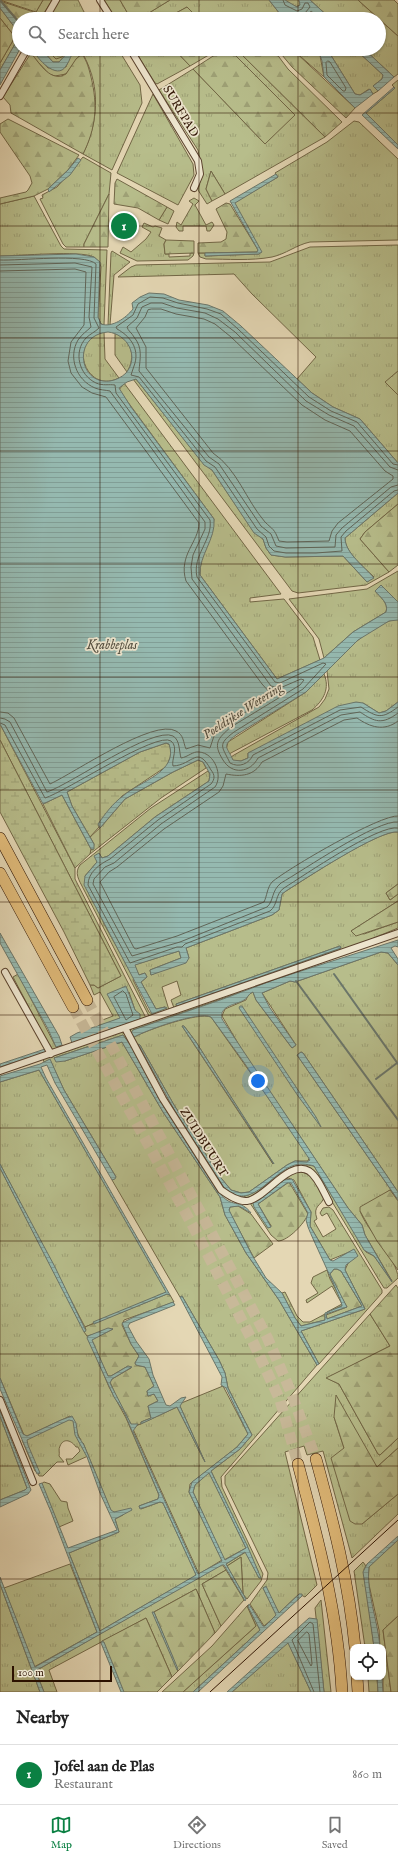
<!DOCTYPE html>
<html lang="en">
<head>
<meta charset="utf-8">
<style>
	:root { --surface:#fff; --page:#f2f2f2; --text:#222; --muted:#767676; --line:#e0e0e0; --accent:#0b8043 }
	body { margin:0; font-family:"IM FELL English",serif; background:var(--page); color:var(--text) }
	.controls { position:absolute; right:12px; bottom:12px; display:grid; overflow:hidden; border-radius:8px; box-shadow:0 1px 3px #0004 }
	.controls button { width:36px; height:36px; display:grid; place-items:center; padding:0; border:0; border-bottom:1px solid var(--line); background:var(--surface); color:var(--text); font:20px sans-serif }
	.scale { position:absolute; left:12px; bottom:10px; width:100px; box-sizing:border-box; padding-left:4px; border:2px solid #2c1100; border-top:0; font-size:11px; line-height:14px; white-space:nowrap; color:#2c1100; -webkit-text-stroke:3px #ede5ce; paint-order:stroke }
	.you { position:absolute; left:258px; top:1081px; width:14px; height:14px; margin:-10px; border:3px solid #fff; border-radius:50%; background:#1a73e8; box-shadow:0 0 0 6px #1a73e833 }
	.badge { display:grid; place-items:center; width:26px; height:26px; border-radius:50%; background:var(--accent); color:#fff; font-size:13px; font-weight:700 }
	.pin { position:absolute; translate:-50% -50%; border:2px solid #fff; box-shadow:0 1px 4px #0006 }
	.list { margin:0; padding:0; list-style:none }
	h2 { display:flex; justify-content:space-between; align-items:center; height:52px; margin:0; padding:0 16px; font-size:17px }
	h2 small { font-size:13px; font-weight:400; color:var(--muted) }
	.list li { display:grid; grid-template-columns:26px 1fr auto; gap:12px; align-items:center; box-sizing:border-box; height:60px; padding:0 16px; border-top:1px solid var(--line) }
	.list b { display:block; font-size:15px; white-space:nowrap }
	.list p { margin:0; font-size:13px; white-space:nowrap; color:var(--muted) }
	.list em { font-size:13px; font-style:normal; color:var(--muted) }
	.icon { flex:none; width:22px; height:22px; fill:none; stroke:currentColor; stroke-width:2; stroke-linecap:round; stroke-linejoin:round }
	.map { position:relative; flex:none; width:398px; height:1692px; overflow:hidden }
	.search { position:absolute; background:var(--surface); box-shadow:0 1px 3px #0004; left:12px; right:12px; top:12px; height:44px; display:flex; align-items:center; gap:10px; box-sizing:border-box; padding:0 14px; border-radius:22px; color:var(--muted); font-size:15px }
	.sheet { height:112px; background:var(--surface) }
	nav { display:flex; justify-content:space-around; align-items:center; box-sizing:border-box; height:56px; border-top:1px solid var(--line); background:var(--surface); font-size:11px; color:var(--muted) }
	nav a { display:grid; justify-items:center; gap:2px }
	nav .on { color:var(--accent) }
	.map>svg:first-child { display:block }
	.grass { fill:url(#grass-tufts); stroke:#726746; fill-rule:evenodd }
	.forest { fill:url(#forest-firs); stroke:#726746 }
	.wetland { fill:url(#wetland-marsh); stroke:#726746 }
	.water { fill:url(#water-rules); stroke:#6b766a; fill-rule:evenodd }
	.lines { fill:none; stroke-linecap:round; stroke-linejoin:round }
	.shore { stroke:#606558; stroke-width:1 }
	.stream { stroke:#6b766a; stroke-width:2 }
	.highway-tunnel { stroke:#c8b999; stroke-width:11; stroke-dasharray:11 5.5; stroke-linecap:butt }
	.street-casing { stroke:#5a422d; stroke-width:8 }
	.highway-casing { stroke:#2c1100; stroke-width:12 }
	.street { stroke:#ede5ce; stroke-width:6 }
	.highway { stroke:#e2bc7a; stroke-width:11 }
	.tram { stroke:#2c1100; stroke-width:1 }
	.grid { fill:none; stroke:#2c1100; stroke-width:1; stroke-opacity:0.55 }
	.labels { text-anchor:middle; stroke-width:3.5; stroke-linejoin:round; paint-order:stroke }
	.street-label { font-size:12px; fill:#2c1100; stroke:#ede5ce }
	.water-label { font-size:13px; font-style:italic; fill:#514c3e; stroke:#ede5ce }
</style>
</head>
<body>
<div class="map">
<svg width="398" height="1692" viewBox="0 0 398 1692">
	<defs>
		<pattern id="grass-tufts" width="24" height="20" patternUnits="userSpaceOnUse"><rect width="24" height="20" fill="#b7bd8b"/><path d="M3 7l-1-3M5 7V3M7 7l1-3M15 17l-1-3M17 17v-4M19 17l1-3" fill="none" stroke="#9ea176"/></pattern>
		<pattern id="forest-firs" width="22" height="20" patternUnits="userSpaceOnUse"><rect width="22" height="20" fill="#b7bd8b"/><path d="M5 1l3.5 6h-7zM16 11l3.5 6h-7z" fill="#9ea176"/></pattern>
		<pattern id="wetland-marsh" width="20" height="14" patternUnits="userSpaceOnUse"><rect width="20" height="14" fill="#b7bd8b"/><path d="M1 5h8M5 5V1M11 12h8M15 12V8" fill="none" stroke="#9ea176"/></pattern>
		<pattern id="water-rules" width="6" height="5" patternUnits="userSpaceOnUse"><rect width="6" height="5" fill="#95b9b0"/><path d="M0 2.5h6" fill="none" stroke="#819e96"/></pattern>
	</defs>
	<rect width="100%" height="100%" fill="#e4d7b4"/>
	<filter id="stains"><feTurbulence type="fractalNoise" baseFrequency=".005" numOctaves="4"/><feColorMatrix values="0 0 0 0 .2 0 0 0 0 .09 0 0 0 0 .02 0 0 0 .5 -.17"/></filter>
	<radialGradient id="worn" r=".72"><stop offset=".6" stop-color="#630" stop-opacity="0"/><stop offset="1" stop-color="#630" stop-opacity=".3"/></radialGradient>
	<!-- grass -->
	<path class="grass" d="M43,0H52L43,15L36,12Z
		M60,0H78L84,12L93,19H46Z
		M104,0H120L131,19H116Z
		M170,0H269L284,19H199L187,7L165,19H139Z
		M285,0H299L300,5L295,7Z
		M310,0H358L379,19H331Z
		M0,8L19,33V45L15,44L0,70V63L15,37L0,18Z
		M311,11L321,19H309L308,16Z
		M379,19L398,36V74L394,77L364,49H379Z
		M30,49H33L48,68L66,67L70,56L75,49H118L140,85L142,103L112,170L83,154C98,123 101,88 84,56H79L66,74L55,76L49,74L28,51Z
		M41,49H46L54,57L65,53L67,49H71L59,62H53Z
		M134,49H174L190,66L157,84L155,83Z
		M229,49H236L325,137L225,194L211,171L206,189L212,201L207,204L198,190L202,172L198,150L159,90L193,69L265,144L294,115Z
		M292,49L319,50L324,77Z
		M327,49H355L383,75L382,79L373,86L378,91L373,94L369,89L360,95L355,94Z
		M398,80V145L367,116L366,113L395,88L392,85Z
		M153,94L193,164L194,175L178,205L117,173Z
		M354,121L359,122L398,159V240L310,242C296,245 286,254 272,257C251,261 227,259 206,259L200,257L198,253H205V256L259,254L261,252L234,203L278,177L275,173L327,142Z
		M83,157L111,173L109,194L84,244V247H66L63,244L40,199L43,198L42,195L57,187Z
		M34,196L61,246L64,249L107,250L104,325L101,324L98,317L101,267C100,263 98,260 94,257C80,250 19,256 0,256V204Z
		M194,198L199,201L195,205L206,225L212,222L214,225L210,231H207L206,226H183V231H179L176,227L177,222L181,225L193,204L189,201Z
		M167,207L174,211L168,224L159,220Z
		M144,223L153,227L155,226L162,228L159,236L166,240L164,244L165,254H169V257L190,256V253H194L193,256L188,260L137,261L120,253L123,247L131,252L146,239L151,232L142,227Z
		M398,245V371L386,382L398,395V463L360,419L333,407L312,393L297,379L316,357L252,294L234,274L118,277L131,267L136,265L270,262L310,247Z
		M112,251L130,262L114,275L110,325H108L111,253Z
		M104,332L105,359L119,378C86,395 66,340 104,332Z
		M115,333C132,340 136,357 127,372L115,355Z
		M133,379H136L204,464L212,470L254,532L263,539L266,548L271,555L286,557L343,556L367,582L374,577C364,567 345,553 345,538L398,493V504L365,532L360,539L389,572L366,585L298,593L292,591Z
		M124,383L281,594L250,598V602L284,599L313,637L320,660L277,679L200,575C199,553 213,541 214,519L119,390Z
		M398,571V602L382,586L375,591C380,597 389,603 386,612L353,632L324,658L319,639L289,599L367,589Z
		M396,619L398,620V702L386,711L379,713L363,703L248,753V758L241,761H233L231,757L234,755L319,707L325,699L329,689L327,671C344,652 370,625 396,619Z
		M324,674C330,688 324,700 312,710L229,754L226,750L228,742L306,692Z
		M0,724L75,868V879L146,1018L102,1033L101,1032L140,1019L135,1010L129,992L121,1018L99,1026L100,1021L113,1016L100,992L94,995L90,985H94L98,988L121,976L0,740Z
		M198,760L203,762L206,768L161,798L90,854L91,849L93,850L94,844L90,837L101,827L125,799L173,772Z
		M208,771L210,774L209,781L155,817L108,856L102,858L99,853L97,862L85,876L104,924L134,978L133,980L149,1012L152,1014L165,1007L156,1009L141,982L147,977L145,973L139,975L134,965L179,951L181,958L150,970L151,975L189,958L186,948L272,915L279,910L282,894L286,891C305,879 380,829 398,832V884L386,893L390,900L398,894V901L351,931L364,934L398,922V928L352,947L174,1008L171,1000L181,995L177,981L162,987L169,1010L149,1016L83,888C79,880 74,873 80,865L151,808ZM340,946L341,948L177,1006L176,1004Z
		M381,952L388,953L398,965V1192L303,1053L301,1052L297,1055L398,1200L390,1190L360,1211C367,1231 398,1260 398,1278L387,1288H384L379,1280L331,1200L304,1167L248,1198C238,1198 231,1194 223,1188L171,1108L172,1106L223,1186L243,1197C271,1188 282,1159 314,1166L366,1252L374,1256L392,1281L365,1235L362,1225L348,1208L242,1050L222,1016L225,1009L246,1000L248,995L253,992L256,1000L292,1048L296,1045L262,993L290,981L295,982Z
		M18,974L56,1047L62,1045L63,1047L52,1051L13,977Z
		M240,990L241,992L133,1030L134,1037C147,1030 198,1012 211,1017L303,1147L309,1158L308,1161H295L287,1165L249,1192L241,1193L231,1190L221,1178L174,1105L140,1045H137L129,1032L131,1029ZM182,1026H184L196,1042L273,1164Z
		M121,1032L125,1034L133,1048L123,1035L54,1058L65,1061L122,1042L163,1112L220,1197L225,1215L246,1253L279,1300L317,1365L221,1477L222,1487L263,1574L261,1581L247,1599L243,1594L241,1557L227,1566L226,1564L246,1552L259,1578L258,1571L211,1471L240,1449L252,1435L228,1388L225,1373L219,1360L182,1296L180,1297L112,1180L116,1177L64,1090L50,1060L44,1062L43,1059Z
		M39,1070L167,1292L85,1327L0,1164V1082Z
		M0,1168L87,1335L109,1387L126,1418L159,1495L158,1499L139,1506L141,1509L160,1502L163,1503L196,1574L195,1576L100,1631L69,1553L119,1532L115,1519L123,1515L111,1511L83,1443L88,1456L68,1465L66,1459H72L80,1451L78,1447H76C72,1441 64,1437 60,1446C58,1450 60,1452 59,1456L64,1462H57L43,1476H39L38,1474L40,1473L35,1471L22,1440L71,1418L75,1423V1433L81,1440C75,1432 78,1425 70,1416L27,1436L24,1435L0,1378Z
		M294,1171C314,1172 315,1182 324,1197C322,1206 312,1205 317,1219L314,1221L323,1237L336,1229L327,1213L322,1216L320,1213L323,1208L329,1207L333,1210L382,1290V1293L319,1364L301,1331L365,1309L345,1270L354,1250L330,1260L310,1226L311,1212L294,1180L288,1178L284,1180L254,1203L250,1202Z
		M327,1270L330,1279L343,1303L342,1306L327,1312L342,1304L332,1286L307,1303L306,1300L318,1293L311,1283L313,1277Z
		M370,1314L390,1346L327,1378L339,1384L378,1454L380,1455L398,1438V1448L377,1467L334,1417L344,1448L362,1524L398,1494V1514L352,1558L323,1451L307,1455L304,1446L285,1452L317,1585L305,1597L299,1594L279,1613L264,1587L263,1588L277,1615L264,1626L250,1604L267,1580L268,1573L225,1484V1476Z
		M223,1386L248,1434L237,1447L190,1484L189,1492L222,1560L199,1574L133,1429L138,1425L177,1407L204,1460L179,1404Z
		M0,1416L27,1488L25,1490L0,1500Z
		M209,1472L246,1548L224,1560L193,1492L195,1485Z
		M44,1482L50,1484L61,1501L67,1502L68,1508L73,1521L59,1527L41,1484Z
		M398,1540V1616L383,1630L391,1692H383V1647H380L379,1630L368,1580L369,1566Z
		M363,1562L366,1566L364,1569L374,1647H365L354,1571Z
		M70,1564L97,1632L34,1667L4,1588Z
		M222,1564L226,1570L202,1584L221,1626L215,1633L196,1589L154,1612L178,1671L172,1677L146,1618L49,1670L57,1692H44L36,1672L37,1670Z
		M0,1584L40,1692H0Z
		M321,1600L331,1692H324L315,1608Z
		M248,1605L260,1630L193,1692H183L256,1626L247,1606Z
		M288,1642L311,1692H232Z
		M368,1677H377L378,1692H369Z"/>
	<!-- forest -->
	<path class="forest" d="M120,0H170L139,19H131Z
		M358,0H394L398,4V36Z
		M0,1L43,15L41,19H19V23Z
		M187,7L199,19H165Z
		M0,18L15,37L0,63Z
		M46,49H67L62,57L56,59Z
		M174,49H219L190,66Z
		M224,49H229L295,115L265,144L193,69Z
		M236,49H273L288,69L342,122L325,137Z
		M277,49H292L355,108L346,118L292,67Z
		M31,53C40,64 51,83 66,74L76,59L82,54C87,61 89,69 91,77C98,105 96,128 83,154L11,113L10,105L3,97Z
		M8,119L79,155L68,170L48,189L34,196L0,204V198L26,192L28,190L32,183L30,176L0,132V124Z
		M211,171L225,194L212,201L206,189Z
		M117,179L167,207L159,220L138,208L114,204L115,183Z
		M109,194L108,247H84V244Z
		M226,203L230,204L258,250L257,252L198,253V243L221,242L226,239L227,232L216,209Z
		M166,240L194,241V253L165,254L164,244Z
		M398,371V395L385,382Z
		M398,504V565L389,572L360,539L365,532Z
		M398,884V894L390,900L386,893Z
		M398,901V922L356,936L351,931Z
		M289,1182L308,1214C305,1223 288,1241 278,1241L271,1235L250,1203H254L271,1226L258,1204Z
		M390,1190L398,1201V1270L377,1241L360,1211V1207Z
		M238,1206L251,1214L273,1244L254,1258L229,1211L230,1207Z
		M334,1269H337L341,1271L362,1306L327,1319L326,1315L347,1307L331,1279L330,1274Z
		M396,1285L398,1288V1438L380,1455L378,1454L339,1384L326,1378L390,1346L370,1314Z
		M285,1292L297,1316L303,1322H310L325,1314V1320L301,1326L295,1318L282,1293Z
		M167,1294L170,1295L174,1302L124,1320L122,1325L131,1344L139,1356L135,1363L136,1365L145,1367L154,1386L147,1391L148,1396L154,1394L158,1401L148,1406L151,1418L141,1422V1424L132,1426L116,1396L110,1382L112,1379L131,1368L128,1366L111,1376H108L91,1340L113,1329L87,1336L84,1332L86,1330L85,1327Z
		M336,1395L377,1467L398,1448V1494L362,1524H355L350,1521L331,1458L344,1448L334,1417Z
		M241,1557L243,1594L227,1566Z
		M226,1570L244,1600L221,1626L202,1584Z
		M196,1589L215,1633L178,1671L154,1612Z
		M247,1606L256,1626L183,1692H162L212,1646Z
		M398,1616V1692H391L383,1630Z
		M146,1618L172,1677L157,1692H123L102,1641Z"/>
	<!-- wetland -->
	<path class="wetland" d="M0,0H43L36,12Z
		M0,740L121,976L98,988L94,985H90L64,932L0,812Z
		M166,743L170,745L171,755L167,766L122,796L98,825L99,827L90,837L72,806L67,792L140,752Z
		M62,795L91,849L90,854L75,868L43,804Z"/>
	<!-- water -->
	<path class="water" d="M269,0H285L297,7L300,5L299,0H310L331,19H321L311,11L308,16L309,19H284Z
		M0,1L19,23V33L0,8Z
		M15,44H19L20,49L0,85V70Z
		M33,49H41L53,62H59L71,49H75C71,54 70,61 66,66C57,81 36,58 33,49Z
		M318,49H327L355,94L360,95L370,89L373,94L355,108L324,77L322,61Z
		M355,49H364L394,77L378,91L373,86L382,79L383,75Z
		M394,87L395,88L366,113L398,145V149L362,115Z
		M78,158L81,160L70,175L49,192L48,189L68,170Z
		M276,174L278,177L235,203L262,252L259,254L205,256V253L257,252L258,250L230,201Z
		M76,254L94,257L100,262L98,317L101,324C112,328 126,318 133,309L132,303L140,297L149,293L164,294L179,300L208,305L223,311L241,326L312,393L333,407L360,419L398,463V493L345,538C345,553 365,567 374,578L367,582L343,556L285,557L271,555L266,548L263,539L254,533L212,470L204,465L136,379L127,382L119,388L131,407L214,519C216,539 199,555 200,575L277,679L324,658L353,632L386,612C389,603 380,597 375,591L381,585L398,602V620L389,621L358,640L306,692L236,735C221,747 227,746 233,760L241,761L248,758V753L338,706L356,702L363,703L379,713L386,711L398,702V832C381,829 305,879 286,891L282,894L279,910L272,915L186,948L189,958L186,963L151,975L150,970L181,958L179,951L135,965L139,975L145,973L147,977L141,982L156,1009L165,1007L167,1008L152,1014L84,885L85,876L97,862L94,856L99,853L102,858L108,856L155,817L209,781L210,774L203,762L198,760L173,772L125,799L100,828L98,824C105,814 113,803 123,796C140,781 179,772 169,744L166,743L140,752L67,792L72,806L94,844V849H91L62,795L43,804L0,724V256ZM108,332C127,334 140,356 126,373C122,377 116,380 110,381C78,385 72,335 108,332Z
		M0,933L59,1036L62,1045L56,1047L48,1029L0,943Z
		M398,940V947L395,946L391,948L398,959V965L388,953L381,952L295,982L290,981L262,993L270,1008L296,1045L292,1048L256,1000L253,992C248,994 248,998 244,1000C236,1005 219,1005 222,1019L348,1208L362,1225L365,1235L392,1282L374,1256L364,1250L314,1166C307,1164 299,1163 292,1166C269,1175 249,1214 223,1186L176,1113L138,1044L140,1045L174,1105L221,1178L231,1190L241,1193L249,1192L287,1165L295,1161L307,1162L310,1160L243,1061L211,1017C198,1011 147,1030 134,1037L131,1033L133,1030L223,999L276,979Z
		M340,946L341,948L177,1006L176,1004Z
		M126,986L135,1010L140,1014V1019L72,1043L70,1037L77,1033L120,1018L107,994Z
		M240,1006H242L316,1117L321,1127L298,1096L241,1011L239,1008Z
		M182,1026H184L196,1042L274,1164Z
		M123,1035L131,1046L159,1097L220,1193C231,1209 240,1198 251,1213L239,1206L230,1207L229,1210L252,1255L266,1278L282,1293L295,1318L301,1326L325,1320V1313L342,1306C343,1302 312,1238 308,1227L306,1220L308,1213L291,1183H287L258,1204L271,1227L268,1228L254,1207L253,1203L284,1180L292,1179L311,1212L310,1226L330,1260L333,1261L354,1249L358,1256L346,1265L345,1270L365,1309L301,1331L319,1364L317,1365L279,1300L246,1253L225,1215L220,1197L163,1112L122,1042L65,1061L56,1062L54,1058ZM334,1269H337L341,1271L362,1306L327,1319L326,1314L347,1307L330,1274Z
		M45,1049L46,1052L0,1067V1064Z
		M301,1052L303,1053L398,1192V1200L297,1055Z
		M50,1059L64,1090L116,1177L115,1179L112,1180L55,1083L47,1065L41,1067L46,1078L170,1295L167,1294L94,1324L93,1322L166,1292L39,1070L0,1082V1076L40,1064Z
		M0,1164L55,1267L86,1331L84,1332L0,1168Z
		M182,1296L219,1360L225,1373L228,1388L252,1435L240,1449L211,1471L247,1545L261,1578H259L245,1552L226,1564L246,1599L245,1601L224,1565H222L37,1670L36,1672L44,1692H40L0,1584V1577L35,1667L97,1632L51,1512L39,1484L42,1483L68,1548L117,1530L100,1493L87,1457L75,1435L73,1421L69,1420L27,1440L28,1445L40,1473L37,1474L0,1389V1378L23,1434L27,1436L61,1420L72,1416L76,1423L78,1436L84,1445L111,1510L114,1512L131,1508L132,1510L115,1519L119,1532L69,1553L100,1631L196,1575L163,1503L160,1502L140,1509L139,1506L158,1499L159,1495L124,1412L114,1397L87,1338L88,1336L108,1328L113,1329L92,1340L108,1376H111L128,1366L132,1367L112,1379L110,1383L131,1424H138L133,1431L198,1574L222,1561L189,1492L192,1482L237,1447L248,1434L226,1388L221,1385L222,1377L180,1297ZM209,1473L246,1548L225,1560L193,1492L195,1485Z
		M173,1302L175,1305L130,1323L128,1326L136,1341L149,1359L153,1375L166,1405L170,1406L181,1398L186,1397L180,1406L205,1462L177,1407L141,1424V1422L151,1418L148,1406L158,1401L154,1394L148,1396L147,1391L154,1386L145,1367L136,1365L135,1363L139,1356L131,1344L122,1323L136,1316Z
		M0,1411L31,1490L28,1494L0,1507V1500L25,1490L27,1488L0,1416Z
		M398,1536V1540L369,1567C366,1592 378,1621 380,1647H374L363,1572L367,1564Z
		M266,1586L279,1613L299,1594H302V1596L198,1692H193L260,1630L248,1607L249,1604L263,1626H265L276,1615L263,1588Z
		M152,1612H154L178,1669L177,1670Z
		M309,1618L317,1619L324,1692H311L288,1643L232,1692H227Z
		M102,1641L104,1642L124,1692H121L101,1643Z
		M377,1677H382L383,1692H378Z"/>
	<g class="lines">
		<!-- shore -->
		<path class="shore" d="M283,0L285,5L297,11L302,9L305,3H308L310,7L305,13V19
			M328,61L330,62L346,88L345,91H343L327,75L326,63Z
			M0,260C19,261 85,253 96,264L94,318L99,328C95,332 90,334 86,338C73,352 79,375 96,383C103,386 109,384 115,385L116,393L210,520C213,540 192,555 197,577L275,682L280,683L323,663L326,664L303,689L234,732C217,745 222,746 230,763C239,768 249,764 253,755L340,710L361,707C378,718 382,719 398,707
			M0,265L75,263L92,267L89,317L91,327C87,331 82,334 78,340C68,357 76,380 95,388C100,390 105,390 110,391L205,522V529L193,555L191,567L192,579L271,686L280,688L301,679L304,680L300,685L231,727C217,739 213,744 223,760C232,775 250,773 258,758L341,715L360,712C375,722 382,725 398,713
			M0,271L75,269L86,272L84,325L71,342L68,361L71,373L82,387L92,393L106,397L199,523C199,542 178,555 186,581L262,684L272,695L218,730L214,736L210,748L198,745L186,749C183,742 184,735 176,731C154,718 74,773 50,784L14,718L8,713L0,712
			M152,309H161L176,314L204,319L215,324L231,337L302,405L325,420L350,431L385,471L393,476V479L338,523L332,531L329,541L287,542L279,541C274,528 273,530 265,522C246,500 237,469 213,453L146,368V347L136,328L145,317L148,310Z
			M398,465L393,464L357,422L331,411L309,397L238,329L221,314L207,309L178,303L163,298L150,297L138,304L133,315L116,327L117,329C130,336 139,348 135,363C134,367 132,371 131,375L139,377L206,461L215,467L257,529L266,537L269,546L274,551L286,553H316L342,551L341,537L346,531L394,491L398,490
			M398,470L390,467L354,426L329,415L306,401L235,332L218,319L205,313L177,308L162,303H151L142,307L137,318L127,327C128,331 132,333 134,337C143,348 140,358 139,371L209,457L219,464L261,526L271,534L276,546L286,548L335,547L336,535L342,528L391,487L398,485
			M0,718L5,719L10,722L47,792C71,784 153,726 173,736C180,740 179,751 181,758C188,757 193,751 199,752C215,753 223,776 215,787L161,824L114,863L105,867L94,879L93,884L132,956L180,942L267,907C274,901 271,891 281,883C302,871 378,819 398,822
			M398,721C384,732 370,727 357,718L344,720L262,762C254,776 241,777 226,774L223,786L219,792L164,829L117,867L109,872L100,882L134,948L136,949L177,936L264,902C267,896 267,888 272,882C287,869 381,814 398,816
			M0,723L5,725L45,798C65,792 157,731 171,741C179,747 171,760 173,766C193,765 197,744 211,770C215,775 215,779 211,784L158,820L110,859C100,864 88,872 88,885L130,963L177,947H182L185,944L270,911C278,905 275,894 284,888C303,876 379,824 398,828
			M123,991L126,994L133,1015L126,1020L114,997Z
			M307,1632L309,1634L312,1664L311,1666L298,1641Z
			M314,1692L292,1640L310,1622L313,1624L320,1692"/>
		<!-- stream -->
		<path class="stream" d="M0,0L19,22
			M334,974L398,1064
			M296,981L398,1120
			M376,1079L397,1063"/>
		<!-- highway-tunnel -->
		<path class="highway-tunnel" d="M87,1000L267,1337L290,1390L316,1459
			M73,1007L195,1230L253,1342L280,1400L298,1464"/>
		<!-- street casing -->
		<g class="street-casing">
			<path id="street" d="M100,0L112,19
				M45,19L56,0
				M130,49L198,161L200,174L194,188
				M0,96L27,49
				M5,972L51,1054
				M125,1028L163,1099L221,1190C228,1195 238,1202 247,1201C265,1199 289,1159 309,1171C318,1177 324,1193 329,1202
				M0,1071L398,933
				M0,1400L33,1482"/>
		</g>
		<!-- highway casing -->
		<g class="highway-casing">
			<path id="highway" d="M0,838L87,1000
				M0,873L73,1007
				M316,1459C333,1521 349,1583 355,1647
				M298,1464C318,1539 338,1614 342,1692
				M357,1677L358,1692"/>
		</g>
		<!-- street -->
		<use href="#street" class="street"/>
		<!-- highway -->
		<use href="#highway" class="highway"/>
		<!-- tram -->
		<path class="tram" d="M210,1692L398,1520"/>
	</g>
	<!-- grid -->
	<path class="grid" d="M100,0V19M199,0V19M298,0V19M100,49V1692M199,49V1692M298,49V1692M0,113H398M0,226H398M0,338H398M0,451H398M0,564H398M0,677H398M0,790H398M0,902H398M0,1015H398M0,1128H398M0,1241H398M0,1354H398M0,1466H398M0,1579H398"/>
	<g class="labels">
		<!-- street labels -->
		<g class="street-label">
			<text transform="translate(181 111) rotate(59)" y="4">SURFPAD</text>
			<text transform="translate(204 1142) rotate(58)" y="4">ZUIDBUURT</text>
		</g>
		<!-- water labels -->
		<g class="water-label">
			<text x="112" y="649">Krabbeplas</text>
			<text transform="translate(242 710) rotate(-33)" y="5">Poeldijkse Wetering</text>
		</g>
	</g>
	<rect width="100%" height="100%" filter="url(#stains)"/>
	<rect width="100%" height="100%" fill="url(#worn)"/>
</svg>
<div class="controls">
<button><svg class="icon" aria-label="locate" viewBox="0 0 24 24"><circle cx="12" cy="12" r="6"/><path d="M12 2v4M12 18v4M2 12h4M18 12h4"/></svg></button>
</div>
<div class="scale">100 m</div>
<div class="you"></div>
<div class="pin badge" style="left:124px;top:226px">1</div>
<div class="search"><svg class="icon" aria-label="search" viewBox="0 0 24 24"><circle cx="10" cy="10" r="6"/><path d="M15 15l6 6"/></svg>Search here</div>
</div>
<section class="sheet">
<h2>Nearby<small></small></h2>
<ul class="list">
<li><span class="badge">1</span><div><b>Jofel aan de Plas</b><p>Restaurant</p></div><em>860 m</em></li>
</ul>
</section>
<nav>
<a class="on"><svg class="icon" aria-label="map" viewBox="0 0 24 24"><path d="M3 6l6-2 6 2 6-2v14l-6 2-6-2-6 2zM9 4v14M15 6v14"/></svg>Map</a>
<a><svg class="icon" aria-label="directions" viewBox="0 0 24 24"><path d="M12 3l9 9-9 9-9-9zM9 14v-3h6M13 9l2 2-2 2"/></svg>Directions</a>
<a><svg class="icon" aria-label="saved" viewBox="0 0 24 24"><path d="M7 4h10v16l-5-4-5 4z"/></svg>Saved</a>
</nav>
</body>
</html>
